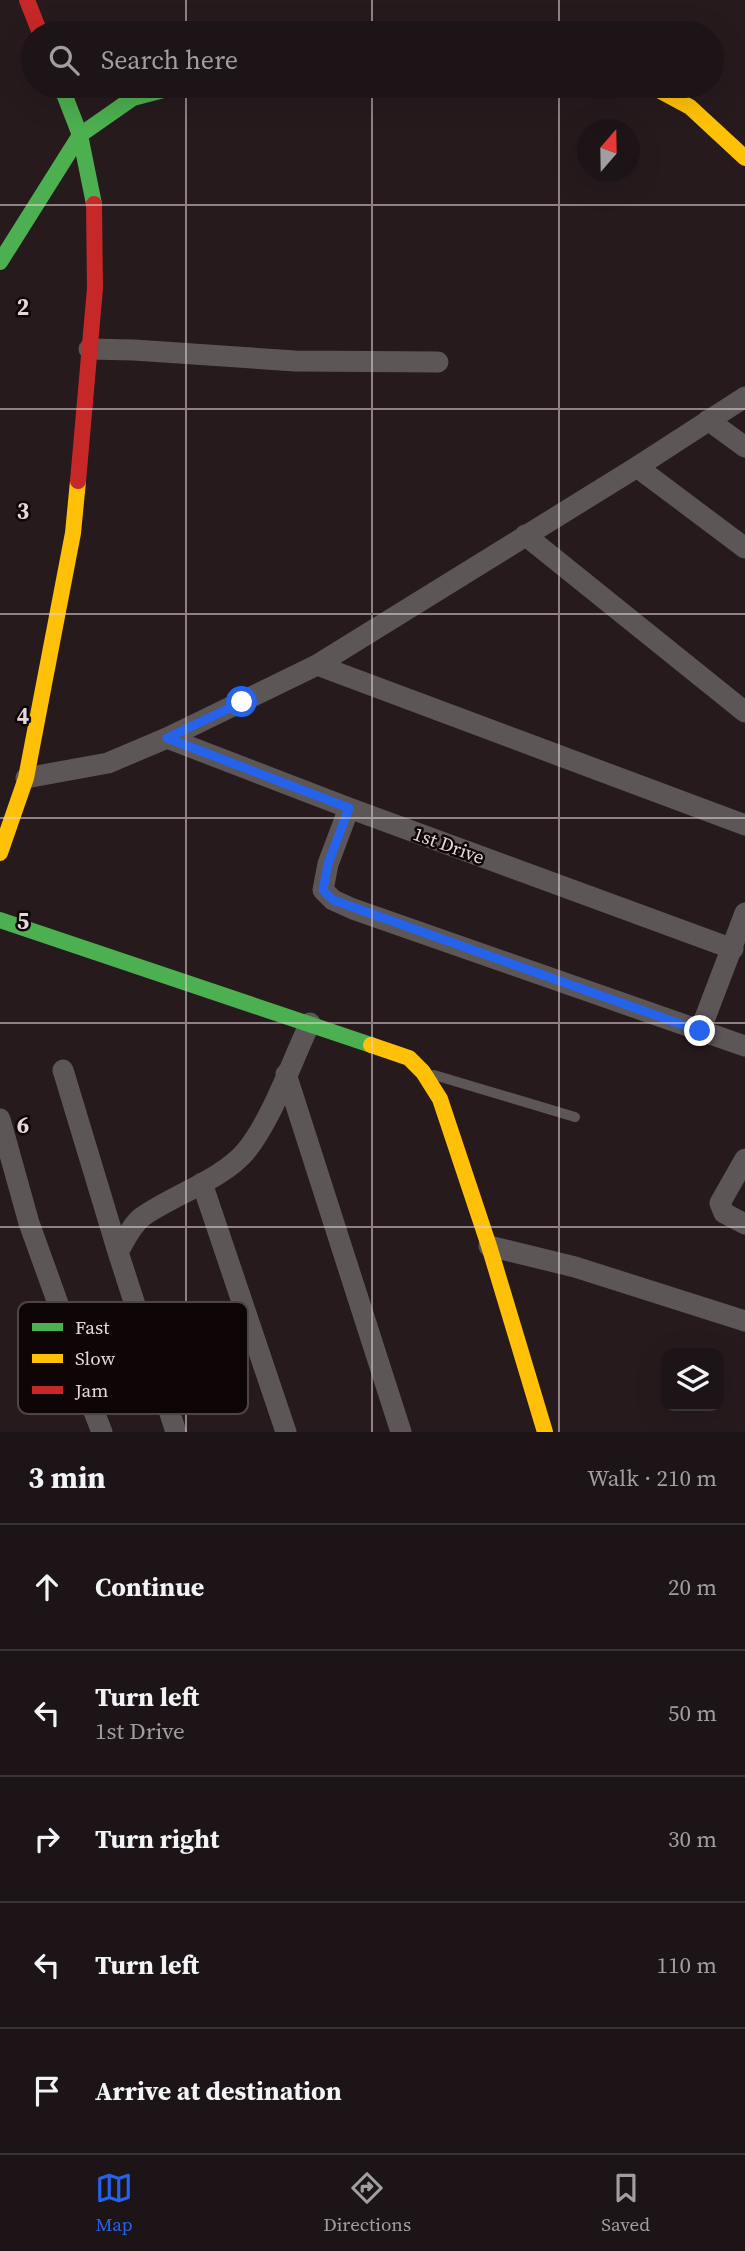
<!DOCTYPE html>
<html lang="en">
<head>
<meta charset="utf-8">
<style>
	:root { --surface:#1c1416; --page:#292123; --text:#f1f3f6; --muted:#a09ea1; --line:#3a3335; --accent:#2563eb }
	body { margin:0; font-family:"Source Serif 4",serif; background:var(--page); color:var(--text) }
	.controls { position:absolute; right:21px; bottom:21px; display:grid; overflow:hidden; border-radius:14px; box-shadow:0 7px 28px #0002 }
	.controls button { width:63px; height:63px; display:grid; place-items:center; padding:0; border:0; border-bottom:2px solid var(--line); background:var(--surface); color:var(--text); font:35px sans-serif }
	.compass { position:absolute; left:577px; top:119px; width:63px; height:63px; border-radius:50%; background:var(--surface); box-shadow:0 7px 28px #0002; rotate:20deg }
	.stop { position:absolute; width:21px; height:21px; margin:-16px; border:5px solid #2563eb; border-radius:50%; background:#fff }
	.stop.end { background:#2563eb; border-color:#fff; box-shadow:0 2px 7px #0008 }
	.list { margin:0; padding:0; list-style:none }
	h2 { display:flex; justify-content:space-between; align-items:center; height:91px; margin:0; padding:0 28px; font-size:30px }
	h2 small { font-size:23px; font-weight:400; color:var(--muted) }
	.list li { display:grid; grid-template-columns:46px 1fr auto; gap:21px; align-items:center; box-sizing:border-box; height:126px; padding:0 28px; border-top:2px solid var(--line) }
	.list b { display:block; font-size:26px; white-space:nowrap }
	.list p { margin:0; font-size:23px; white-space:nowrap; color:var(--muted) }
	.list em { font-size:23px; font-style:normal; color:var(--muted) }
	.icon { flex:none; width:38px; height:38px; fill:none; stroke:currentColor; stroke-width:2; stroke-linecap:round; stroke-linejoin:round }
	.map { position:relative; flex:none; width:745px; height:1432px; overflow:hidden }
	.search { position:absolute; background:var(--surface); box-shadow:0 7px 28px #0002; left:21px; right:21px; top:21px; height:77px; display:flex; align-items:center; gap:18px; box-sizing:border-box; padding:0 24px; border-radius:38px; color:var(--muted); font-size:26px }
	.sheet { height:721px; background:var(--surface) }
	nav { display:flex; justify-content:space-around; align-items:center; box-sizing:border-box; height:98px; border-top:2px solid var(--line); background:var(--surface); font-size:19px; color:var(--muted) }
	nav a { display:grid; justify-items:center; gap:4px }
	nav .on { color:var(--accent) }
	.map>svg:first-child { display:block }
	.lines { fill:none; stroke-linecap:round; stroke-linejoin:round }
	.lane { stroke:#5c5656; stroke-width:10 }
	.street { stroke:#5c5656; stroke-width:21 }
	.fast { stroke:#4caf50; stroke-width:16 }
	.slow { stroke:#ffc107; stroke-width:16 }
	.jam { stroke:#c62828; stroke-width:16 }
	.route { stroke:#2563eb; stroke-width:9 }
	.grid { fill:none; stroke:#e6d7d9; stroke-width:2; stroke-opacity:0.55 }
	.labels { text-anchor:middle; stroke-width:5; stroke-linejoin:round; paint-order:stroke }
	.street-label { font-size:19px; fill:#e6d7d9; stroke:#0d0506 }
	.key { fill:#0d0506; stroke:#4e4445; stroke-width:2 }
	.key-label { font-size:19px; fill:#e6d7d9 }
	.grid-label { font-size:23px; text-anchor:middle; font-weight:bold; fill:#e6d7d9; stroke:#0d0506; stroke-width:5; stroke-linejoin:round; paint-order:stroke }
</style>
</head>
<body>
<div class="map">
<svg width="745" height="1432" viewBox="0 0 745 1432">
	<rect width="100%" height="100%" fill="#261a1d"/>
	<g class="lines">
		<!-- lane -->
		<path class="lane" d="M434,1075L575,1117"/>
		<!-- street -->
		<path class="street" d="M89,349L134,350L295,361L438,362
			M708,420L745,447
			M637,467L745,548
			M525,535L745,712
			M317,665L745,825
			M167,738L349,808L733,949
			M26,778L108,763L167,738L317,665L637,467L745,397
			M349,808L328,864L323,890L333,900L353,909L745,1046
			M700,1031L745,913
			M63,1070L118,1252L176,1432
			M286,1074L401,1432
			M0,1119L29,1223L60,1309L74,1361L102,1432
			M745,1159L720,1203L724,1213L745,1224
			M202,1183L286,1432
			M489,1246L575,1267L745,1321
			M118,1252C125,1240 131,1226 142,1217C171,1196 223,1179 246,1151C272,1119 292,1061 310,1023"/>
		<!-- fast -->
		<path class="fast" d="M61,86L80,135L94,204
			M0,262L80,135L133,98L179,86
			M0,920L371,1045"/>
		<!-- slow -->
		<path class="slow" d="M651,86L690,107L745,158
			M0,853L26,778L73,533L78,481
			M371,1045L409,1058L423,1072L440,1099L489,1246L545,1432"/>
		<!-- jam -->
		<path class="jam" d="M27,0L40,33
			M78,481L95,288L94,204"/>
	</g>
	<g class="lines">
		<!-- route -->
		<path class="route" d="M242,702L167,738L349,808L328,864L323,890L333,900L700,1031"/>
	</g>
	<!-- grid -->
	<path class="grid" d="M186,0V33M372,0V33M559,0V33M186,86V1432M372,86V1432M559,86V1432M0,205H745M0,409H745M0,614H745M0,818H745M0,1023H745M0,1227H745"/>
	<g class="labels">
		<!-- street labels -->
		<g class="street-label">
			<text transform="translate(449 845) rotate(20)" y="7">1st Drive</text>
		</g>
	</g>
	<!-- legend -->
	<rect x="18" y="1302" width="230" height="112" rx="10" class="key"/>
	<rect x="32" y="1323" width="31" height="8" fill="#4caf50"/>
	<rect x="32" y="1354" width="31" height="9" fill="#ffc107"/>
	<rect x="32" y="1386" width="31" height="8" fill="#c62828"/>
	<g class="key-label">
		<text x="75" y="1334">Fast</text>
		<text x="75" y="1365">Slow</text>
		<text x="75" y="1397">Jam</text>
	</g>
	<g class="grid-label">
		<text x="23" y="315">2</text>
		<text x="23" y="519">3</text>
		<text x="23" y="724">4</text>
		<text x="23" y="929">5</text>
		<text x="23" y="1133">6</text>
	</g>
</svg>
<div class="controls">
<button><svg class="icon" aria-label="layers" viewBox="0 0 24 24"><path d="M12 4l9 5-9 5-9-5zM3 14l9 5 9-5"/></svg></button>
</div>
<svg class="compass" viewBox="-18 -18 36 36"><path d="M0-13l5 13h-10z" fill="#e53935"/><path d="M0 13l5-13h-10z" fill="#a09ea1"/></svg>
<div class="stop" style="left:242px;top:702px"></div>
<div class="stop end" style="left:700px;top:1031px"></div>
<div class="search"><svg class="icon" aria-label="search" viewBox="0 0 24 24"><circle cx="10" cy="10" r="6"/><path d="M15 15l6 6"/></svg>Search here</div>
</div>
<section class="sheet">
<h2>3 min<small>Walk · 210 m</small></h2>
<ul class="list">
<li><svg class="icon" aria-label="ahead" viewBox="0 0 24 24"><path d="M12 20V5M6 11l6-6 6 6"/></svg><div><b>Continue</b></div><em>20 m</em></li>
<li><svg class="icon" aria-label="left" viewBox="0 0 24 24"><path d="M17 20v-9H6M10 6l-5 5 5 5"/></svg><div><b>Turn left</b><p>1st Drive</p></div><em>50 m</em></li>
<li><svg class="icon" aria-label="right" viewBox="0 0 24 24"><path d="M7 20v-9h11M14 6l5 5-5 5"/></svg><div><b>Turn right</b></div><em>30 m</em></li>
<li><svg class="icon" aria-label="left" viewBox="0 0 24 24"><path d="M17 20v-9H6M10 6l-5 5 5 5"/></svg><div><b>Turn left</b></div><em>110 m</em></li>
<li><svg class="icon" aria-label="arrive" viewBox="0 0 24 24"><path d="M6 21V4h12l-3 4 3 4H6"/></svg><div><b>Arrive at destination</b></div></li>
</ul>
</section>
<nav>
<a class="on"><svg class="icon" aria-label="map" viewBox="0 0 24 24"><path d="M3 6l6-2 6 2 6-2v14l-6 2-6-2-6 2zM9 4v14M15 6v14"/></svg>Map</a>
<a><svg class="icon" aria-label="directions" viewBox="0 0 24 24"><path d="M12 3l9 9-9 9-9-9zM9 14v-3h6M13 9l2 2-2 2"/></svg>Directions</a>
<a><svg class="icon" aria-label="saved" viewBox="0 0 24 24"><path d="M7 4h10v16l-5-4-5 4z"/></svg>Saved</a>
</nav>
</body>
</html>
